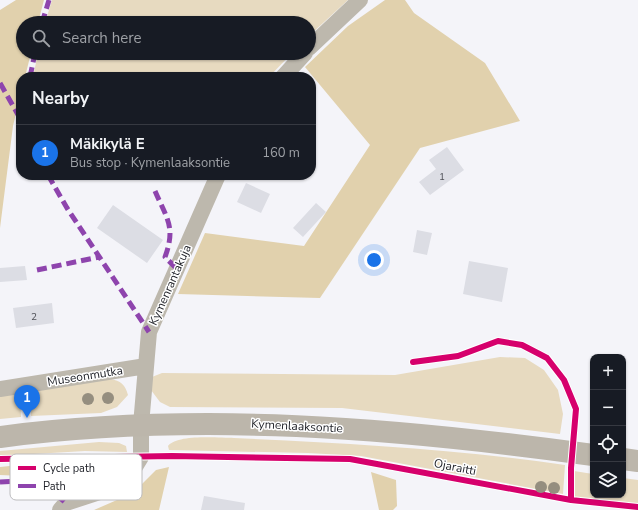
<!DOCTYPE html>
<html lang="en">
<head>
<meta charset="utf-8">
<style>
	:root { --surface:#171b24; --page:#20242c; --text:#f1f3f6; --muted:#9ea1a6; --line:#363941; --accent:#1a73e8 }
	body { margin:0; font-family:"Nunito Sans",sans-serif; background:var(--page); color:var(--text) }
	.controls { position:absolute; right:12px; bottom:12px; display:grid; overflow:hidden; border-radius:8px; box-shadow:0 1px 3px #0004 }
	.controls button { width:36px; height:36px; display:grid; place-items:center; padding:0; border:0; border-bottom:1px solid var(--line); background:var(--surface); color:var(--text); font:20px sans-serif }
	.you { position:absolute; left:374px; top:260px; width:14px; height:14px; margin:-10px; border:3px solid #fff; border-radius:50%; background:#1a73e8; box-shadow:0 0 0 6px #1a73e833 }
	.badge { display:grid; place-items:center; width:26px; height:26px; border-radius:50%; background:var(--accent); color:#fff; font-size:13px; font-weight:700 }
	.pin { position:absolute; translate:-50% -33px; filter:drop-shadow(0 1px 2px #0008) }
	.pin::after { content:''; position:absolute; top:21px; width:14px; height:12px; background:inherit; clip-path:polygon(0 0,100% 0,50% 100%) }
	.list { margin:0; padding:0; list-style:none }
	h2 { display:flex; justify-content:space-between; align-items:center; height:52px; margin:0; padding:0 16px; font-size:17px }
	h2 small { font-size:13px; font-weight:400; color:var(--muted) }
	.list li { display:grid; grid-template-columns:26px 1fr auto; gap:12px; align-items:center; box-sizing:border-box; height:56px; padding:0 16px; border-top:1px solid var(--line) }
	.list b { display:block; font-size:15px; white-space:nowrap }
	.list p { margin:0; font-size:13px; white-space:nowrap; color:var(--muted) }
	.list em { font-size:13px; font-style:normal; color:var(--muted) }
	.icon { flex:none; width:22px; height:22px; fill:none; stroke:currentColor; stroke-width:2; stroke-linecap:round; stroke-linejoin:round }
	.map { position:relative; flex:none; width:638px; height:510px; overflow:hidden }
	.search { position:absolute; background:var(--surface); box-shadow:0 1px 3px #0004; left:16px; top:16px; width:300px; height:44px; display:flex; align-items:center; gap:10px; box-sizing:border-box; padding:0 14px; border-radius:22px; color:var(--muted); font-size:15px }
	.panel { position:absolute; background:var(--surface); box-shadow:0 1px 3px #0004; left:16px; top:72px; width:300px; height:108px; border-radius:16px }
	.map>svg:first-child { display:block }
	.green { fill:#e7dac0 }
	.forest { fill:#e1d1ad }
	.building { fill:#dcdde4 }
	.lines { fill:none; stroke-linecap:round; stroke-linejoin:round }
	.path { stroke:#b3afaa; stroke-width:2.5; stroke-dasharray:3 3; stroke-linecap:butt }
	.minor { stroke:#bdb8ad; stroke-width:16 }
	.secondary { stroke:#bcb6ab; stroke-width:22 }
	.quiet { stroke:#8e44ad; stroke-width:5; stroke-dasharray:10 5; stroke-linecap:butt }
	.cycleway-casing { stroke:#fff; stroke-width:8 }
	.cycleway { stroke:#d6006c; stroke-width:6 }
	.tree { fill:#958e7f }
	.labels { text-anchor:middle; stroke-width:3; stroke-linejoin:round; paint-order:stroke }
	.number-label { font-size:10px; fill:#4e4f56 }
	.street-label { font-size:12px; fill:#1e2027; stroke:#fff }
	.key { fill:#fff; stroke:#bcbcbe; stroke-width:1 }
	.key-label { font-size:11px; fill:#1e2027 }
</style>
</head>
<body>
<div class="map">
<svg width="638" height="510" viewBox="0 0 638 510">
	<rect width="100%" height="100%" fill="#f4f4f9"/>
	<!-- green -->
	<path class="green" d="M52,0H348L309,36V23H45Z
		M38,53H292L269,77H33Z
		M500,357L525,358L544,370L558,390L563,414L560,434L342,408L170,407L160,402L151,390L152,377L162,373L395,375Z
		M110,379C121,381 125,384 128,395L117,407L101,413L31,416L30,390Z
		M15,393L20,395L21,417L0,419V395Z
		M234,438C345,443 455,449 565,465L563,494L361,456L308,453L169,450L168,446C178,434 218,438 234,438Z
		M99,442L119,443L126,446L127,452L85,451L0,456V451Z
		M574,471L593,474V495H623V478L638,480V505L571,501Z"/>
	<!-- forest -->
	<path class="forest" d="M16,0H44L38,23H23V53H31L25,77H21V92L13,126L0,228V10Z
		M385,0H405L414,13L485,63L520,121L420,148L320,298L178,294L205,233L304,246L370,145L305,67L348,26Z
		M120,461L126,462L125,469L99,488L75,491L23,476L0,475V467L29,464Z
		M169,467L159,510H94L133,493L156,470Z
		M371,472L396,480L397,506L393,510H379Z"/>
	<!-- building -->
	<path class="building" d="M447,147L464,170L430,195L419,182L436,169L429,160Z
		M246,183L270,194L261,213L237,202Z
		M316,203L326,212L303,237L293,228Z
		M113,205L163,240L147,263L97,228Z
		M417,230L432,233L427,255L413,252Z
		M469,261L508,268L502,302L463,294Z
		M25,266L27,280L0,282V268Z
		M52,303L54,323L16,328L13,308Z
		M204,496L245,503L244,510H201Z"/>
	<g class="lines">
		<!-- path -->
		<path class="path" d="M25,400L27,415"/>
		<!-- minor -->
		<path class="minor" d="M309,48L360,0
			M283,77L305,53
			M0,389L146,366
			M60,510L66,503L100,492L130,475L141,457V425L149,332L218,175"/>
		<!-- secondary -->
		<path class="secondary" d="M0,437C198,411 396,428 593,455
			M623,459L638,461"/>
		<!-- quiet -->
		<path class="quiet" d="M42,23L49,0
			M30,77L35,53
			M0,83L21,120
			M48,175L67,208L149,332
			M155,191C167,219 176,227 165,257L177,269
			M37,270L99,257
			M0,482L25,481L52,491L66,503"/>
		<!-- cycleway casing -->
		<g class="cycleway-casing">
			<path id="cycleway" d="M413,362L458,356L498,341L522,345L547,358L564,380L576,409L571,468V500
				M0,459L172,456L350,459L571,500L638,507"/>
		</g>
		<!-- cycleway -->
		<use href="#cycleway" class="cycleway"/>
	</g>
	<!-- trees -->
	<g class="tree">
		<circle cx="108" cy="398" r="6"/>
		<circle cx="88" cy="399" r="6"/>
		<circle cx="541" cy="487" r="6"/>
		<circle cx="554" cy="488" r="6"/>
	</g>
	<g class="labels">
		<!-- number labels -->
		<g class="number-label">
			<text x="442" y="180">1</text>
			<text x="34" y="320">2</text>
		</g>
		<!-- street labels -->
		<g class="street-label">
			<text transform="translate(170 285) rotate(-66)" y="4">Kymenrantakuja</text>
			<text transform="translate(85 376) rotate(-9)" y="4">Museonmutka</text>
			<text transform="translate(297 426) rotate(3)" y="4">Kymenlaaksontie</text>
			<text transform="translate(455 467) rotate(11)" y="4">Ojaraitti</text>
		</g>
	</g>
	<!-- legend -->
	<rect x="10" y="454" width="132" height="46" rx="6" class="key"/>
	<rect x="18" y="466" width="18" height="4" fill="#d6006c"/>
	<rect x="18" y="484" width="18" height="4" fill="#8e44ad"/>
	<g class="key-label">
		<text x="43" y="472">Cycle path</text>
		<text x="43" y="490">Path</text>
	</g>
</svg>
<div class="controls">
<button>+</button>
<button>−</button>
<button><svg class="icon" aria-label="locate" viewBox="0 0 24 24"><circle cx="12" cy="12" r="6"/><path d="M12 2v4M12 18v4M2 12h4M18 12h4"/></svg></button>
<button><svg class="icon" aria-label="layers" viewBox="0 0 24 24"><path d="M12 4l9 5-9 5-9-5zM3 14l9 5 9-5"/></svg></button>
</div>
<div class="you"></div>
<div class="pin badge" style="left:27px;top:418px">1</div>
<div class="search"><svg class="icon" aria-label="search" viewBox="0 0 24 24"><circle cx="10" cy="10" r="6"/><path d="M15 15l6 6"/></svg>Search here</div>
<section class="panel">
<h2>Nearby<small></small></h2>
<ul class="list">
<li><span class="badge">1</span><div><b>Mäkikylä E</b><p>Bus stop · Kymenlaaksontie</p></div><em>160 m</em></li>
</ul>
</section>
</div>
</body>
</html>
